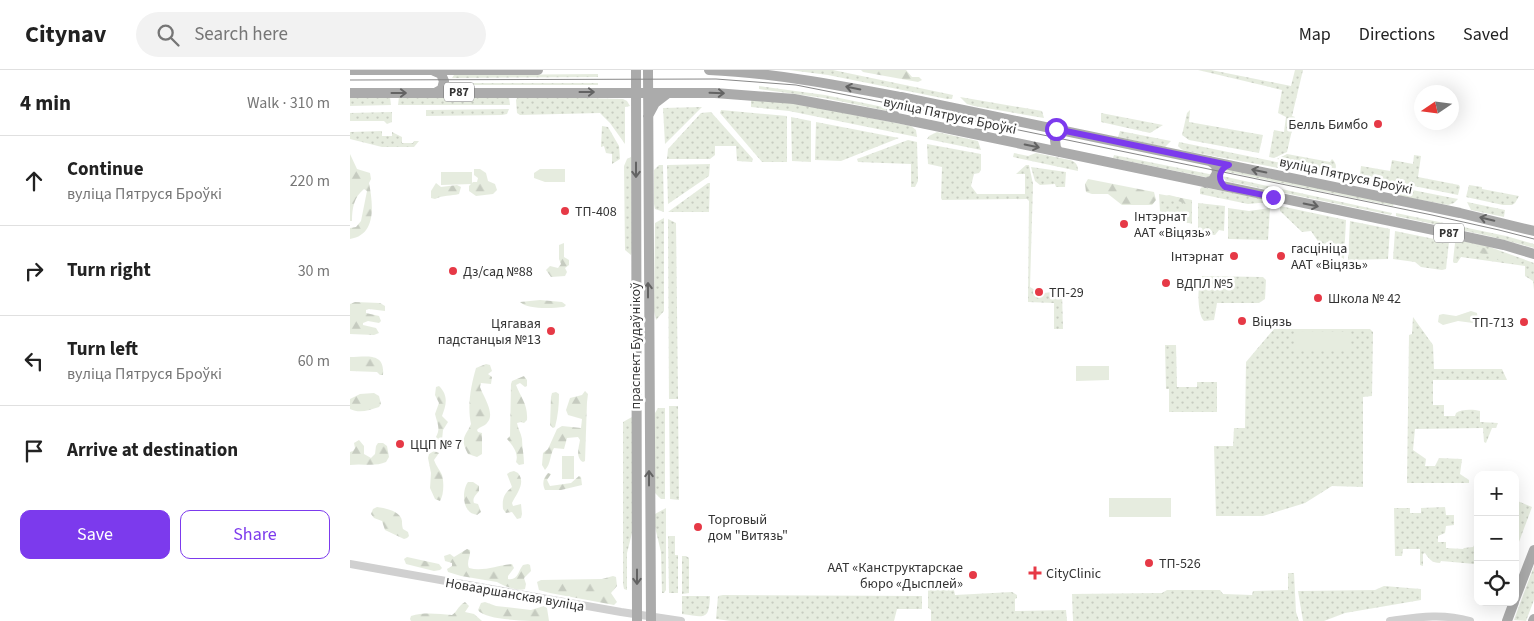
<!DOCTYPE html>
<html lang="en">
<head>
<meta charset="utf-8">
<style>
	:root { --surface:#fff; --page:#f2f2f2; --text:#222; --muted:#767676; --line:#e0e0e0; --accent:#7c3aed }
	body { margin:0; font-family:"Source Sans 3",sans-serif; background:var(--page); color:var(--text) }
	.controls { position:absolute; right:15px; bottom:15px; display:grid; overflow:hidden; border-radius:10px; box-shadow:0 5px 20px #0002 }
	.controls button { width:45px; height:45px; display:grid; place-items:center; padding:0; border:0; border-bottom:1px solid var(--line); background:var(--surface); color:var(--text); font:25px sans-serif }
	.compass { position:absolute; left:1064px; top:15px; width:45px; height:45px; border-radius:50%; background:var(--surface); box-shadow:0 5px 20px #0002; rotate:257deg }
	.stop { position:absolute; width:15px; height:15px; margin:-11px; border:4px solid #7c3aed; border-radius:50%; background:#fff }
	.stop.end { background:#7c3aed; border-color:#fff; box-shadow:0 1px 5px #0008 }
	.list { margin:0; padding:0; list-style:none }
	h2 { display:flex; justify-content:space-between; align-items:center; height:65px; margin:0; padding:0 20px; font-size:21px }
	h2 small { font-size:16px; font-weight:400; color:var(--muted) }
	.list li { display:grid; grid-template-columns:32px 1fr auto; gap:15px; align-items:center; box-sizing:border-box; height:90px; padding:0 20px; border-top:1px solid var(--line) }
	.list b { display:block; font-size:19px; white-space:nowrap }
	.list p { margin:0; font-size:16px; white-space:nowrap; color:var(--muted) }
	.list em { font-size:16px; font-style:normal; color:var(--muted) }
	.actions { display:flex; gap:10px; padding:15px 20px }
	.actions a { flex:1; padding:11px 0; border:1px solid var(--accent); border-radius:10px; text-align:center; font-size:18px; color:var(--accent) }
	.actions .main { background:var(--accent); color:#fff }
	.icon { flex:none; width:28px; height:28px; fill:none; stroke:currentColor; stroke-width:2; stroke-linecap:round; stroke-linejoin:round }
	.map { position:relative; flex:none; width:1184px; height:551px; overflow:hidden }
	header { display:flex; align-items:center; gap:30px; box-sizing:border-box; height:70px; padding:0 25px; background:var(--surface); border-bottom:1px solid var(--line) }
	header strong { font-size:24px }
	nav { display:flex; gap:28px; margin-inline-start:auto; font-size:18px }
	.search { width:350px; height:45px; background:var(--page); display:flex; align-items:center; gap:12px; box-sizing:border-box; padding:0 18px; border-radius:28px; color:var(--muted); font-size:19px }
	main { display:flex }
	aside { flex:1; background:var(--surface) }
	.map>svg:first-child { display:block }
	.grass { fill:url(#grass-dots) }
	.forest { fill:url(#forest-firs) }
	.park { fill:#e6ecdf }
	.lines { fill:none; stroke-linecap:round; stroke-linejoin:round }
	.minor { stroke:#d0d0d0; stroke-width:8 }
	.major { stroke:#ababab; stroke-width:10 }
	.tram { stroke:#888; stroke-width:1 }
	.oneway { stroke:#636363 }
	.route { stroke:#7c3aed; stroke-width:6 }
	.poi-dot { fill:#e63946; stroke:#fff; stroke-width:2 }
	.labels { text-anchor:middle; stroke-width:5; stroke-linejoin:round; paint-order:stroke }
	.shield { fill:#fff; stroke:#707070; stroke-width:1 }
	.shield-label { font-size:12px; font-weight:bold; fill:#333 }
	.street-label { font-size:14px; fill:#333; stroke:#fff }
	.poi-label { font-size:14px; fill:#333; stroke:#fff; text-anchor:start }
</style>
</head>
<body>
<header>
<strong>Citynav</strong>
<div class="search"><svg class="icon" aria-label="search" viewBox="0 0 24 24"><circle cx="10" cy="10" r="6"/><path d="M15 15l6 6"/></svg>Search here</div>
<nav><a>Map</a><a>Directions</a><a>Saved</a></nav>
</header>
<main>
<aside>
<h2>4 min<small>Walk · 310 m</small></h2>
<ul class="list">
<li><svg class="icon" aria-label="ahead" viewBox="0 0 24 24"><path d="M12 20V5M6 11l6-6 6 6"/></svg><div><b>Continue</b><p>вуліца Пятруся Броўкі</p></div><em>220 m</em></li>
<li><svg class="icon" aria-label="right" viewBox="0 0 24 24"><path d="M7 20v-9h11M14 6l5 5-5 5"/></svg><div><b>Turn right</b></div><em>30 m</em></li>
<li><svg class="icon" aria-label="left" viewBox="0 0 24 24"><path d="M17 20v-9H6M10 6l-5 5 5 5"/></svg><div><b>Turn left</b><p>вуліца Пятруся Броўкі</p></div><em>60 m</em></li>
<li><svg class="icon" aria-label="arrive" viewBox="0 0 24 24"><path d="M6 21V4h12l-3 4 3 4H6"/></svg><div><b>Arrive at destination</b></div></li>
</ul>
<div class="actions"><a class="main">Save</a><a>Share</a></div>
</aside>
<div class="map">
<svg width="1184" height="551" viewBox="0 0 1184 551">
	<defs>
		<pattern id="grass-dots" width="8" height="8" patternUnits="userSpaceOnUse" patternTransform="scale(1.25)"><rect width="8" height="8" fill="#e6ecdf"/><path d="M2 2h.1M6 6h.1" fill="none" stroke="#c6cbc0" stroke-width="1.8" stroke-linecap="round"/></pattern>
		<pattern id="forest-firs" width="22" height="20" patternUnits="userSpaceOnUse" patternTransform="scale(1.25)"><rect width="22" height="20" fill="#e6ecdf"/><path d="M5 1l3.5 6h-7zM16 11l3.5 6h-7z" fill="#c6cbc0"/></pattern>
	</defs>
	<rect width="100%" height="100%" fill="#fff"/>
	<!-- grass -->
	<path class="grass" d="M439,0H483L603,25L602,29H597L478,5Z
		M848,0H861L941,16L945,0H953L942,46L945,47L937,82L924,88L919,87L924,60L934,62L936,47L928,43L932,20Z
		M248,4V7L102,8L104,5Z
		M102,13H248V15H104Z
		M409,16L475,25L538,38V41L474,28L409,19Z
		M0,26L40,27L41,35L0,36Z
		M217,26L232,28L273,29L277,31L280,36L275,37V74L260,53L250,43L170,45L167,43L166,30L167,28Z
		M49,27H159L160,35H48Z
		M610,27L692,41L694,48L624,36L617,34Z
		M401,29L440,32L561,56L566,60L567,67L439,41L401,37Z
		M352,37L315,74L313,38Z
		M159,39L157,44L152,45L76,46V40Z
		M371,40L437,46V92H412L370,43Z
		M840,40L839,52L913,65L909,83L839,70L832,65L837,43Z
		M42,42V52L37,54L34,51H0V43Z
		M361,42L403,89L402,92L387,91L386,76H365V85L360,89H317L318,79L351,43Z
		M751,43L813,55L800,63L751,52Z
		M441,47L461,51V92L442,91Z
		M466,52L549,68L491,91L465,90Z
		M252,56L258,57L269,76L270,89L262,94V84L256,83L254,76L251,77Z
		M32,61V66H42V62L52,67V73H63L64,71H69L64,77H32L0,69V62Z
		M770,61L821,71L815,77L768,67Z
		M587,62L628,71L631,80L577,69L579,66Z
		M558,70L567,72L568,111L565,117H561V94L508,92L507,89Z
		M829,72L980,103L972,106L836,81L831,79L828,76Z
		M577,74L631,84V100L629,103L624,104L621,116L627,124H675V104H666L676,95H679L683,114L680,217L685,220L686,224L702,222V219H710L712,222L713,259H704V233L678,232L679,131L677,129L592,130L591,128L592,97L578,94Z
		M664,83L678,86L686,83L720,90C726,92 728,95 728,101L663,87Z
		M937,84L980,92L982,89C985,92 988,96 984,101L927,89Z
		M764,85L864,105L860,108L763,88Z
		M1064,85L1071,86L1068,107L1109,115L1110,117L1108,125L1010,105L1011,96L1040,101L1042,90L1063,94Z
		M281,87L282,179L281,185L275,180L274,96L277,89Z
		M360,94L359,106L318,134L317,95Z
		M309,95H313L314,142L305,139L304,134V100Z
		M681,97L716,102L715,117H706L705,114L690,115L685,111Z
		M877,99L1044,133L1043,136L873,101Z
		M872,106L1042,143L1041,145L876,111Z
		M358,113H360L359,142H318Z
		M1119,115L1132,117V119L1169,126L1165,133L1162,135H1153L1116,127Z
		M852,117L919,130V132L898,134L850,124V119Z
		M1052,118L1108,129L1104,133L1098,135L1050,126Z
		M809,124L842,130V154L818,146L817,143L810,142Z
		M1117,132L1155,140L1154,147L1121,140Z
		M848,133L875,136L874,161L869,160L865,165H848Z
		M930,136L996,150L994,189L985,183L984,173L977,172L972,177L961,161L952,162L930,141Z
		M878,138L899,141L920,138L918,170L878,169Z
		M1046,143L1156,166L1184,174V178L1139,166L1046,146Z
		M314,148V241L306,250L304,241L305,153Z
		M318,149L326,153L328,329H319Z
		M1000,151L1040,159L1038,189L998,190Z
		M1045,161L1099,172L1096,199L1092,200L1071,197L1065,192L1043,189Z
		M1107,170L1137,176L1184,193V220L1183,211L1175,206V196L1111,187L1107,193H1104L1103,191L1105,173Z
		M852,206L913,207L916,210L915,229L909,233H867L864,250L854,251C847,244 847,215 852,206Z
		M1063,247L1083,275L1084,299H1152L1157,310H1083V335H1094V346H1105L1106,343C1111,339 1123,339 1130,341V352L1148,353L1146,358H1142L1136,373L1134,372L1133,358L1065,359L1063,380L1076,389L1075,396H1085L1089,388L1112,389L1110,404L1119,410V413H1057L1059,265L1062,264Z
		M924,259H1020L1023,262L1022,326L1013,327V417L982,416L955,433L913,446H866L864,376H883L884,358H895L896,292Z
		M815,275H826L827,317H847V312H867V342H819V319H816Z
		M319,336H328L329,430L320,429Z
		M308,338H315V429H311L305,423V343Z
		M282,347V463L277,483V520L274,519L273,514V352Z
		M1165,430L1182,437L1166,480L1165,479Z
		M1095,437L1096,445H1104V455L1096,456L1095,463L1088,466V472H1096V478L1113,479L1114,478L1123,477L1128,468V511H1124L1125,494L1091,491L1090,493C1082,493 1079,489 1075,483L1073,484V496L1070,495V479H1053L1052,486H1045L1044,438H1060V443H1071V438Z
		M316,438V520L314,523H312L311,482L305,457V444Z
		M318,466H325V485H328V523H319Z
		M332,486H336L339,488V523L332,524Z
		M1184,496V530L1176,551L1164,550Z
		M938,503H944L946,542L949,551H723L722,524L812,523L817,520H870L873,524L902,525L903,521L938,520Z
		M1034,516L1071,519V530L995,543L974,551H953L948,521L1025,520Z
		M578,519L604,520L605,525L662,522L667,525V528L665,529V541L716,540L717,551H581V540L578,538Z
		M373,525L572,526V539H547L544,551H381L366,549L368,526Z
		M332,526H360C359,551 355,547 332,544Z"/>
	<!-- forest -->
	<path class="forest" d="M511,0H556L562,7H569L572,10L568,12L513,2Z
		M0,84L7,99L20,103L21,109L19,113C23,134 27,165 0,169V158L6,157L11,151L17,121L14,119C4,127 2,138 2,151H0Z
		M124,99H130L136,103L138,111L145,114L147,120L143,124L126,126L119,121V116L123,112H127L128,108L124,105Z
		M738,109L804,122L806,130L802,135H772L758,124H742L736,122L735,114Z
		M86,113L91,117L107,115L111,117L109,124C101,126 93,125 85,129L81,128V121Z
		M819,125L839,130L841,150L840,153H836L833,148L834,133L828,131H814L813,127Z
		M214,173V187L219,190V195L215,198L217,202L215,206L201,207L196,200L200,196L208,198L211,194L209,189V175Z
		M1126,176L1146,181L1174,191C1164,196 1150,191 1141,187L1140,185L1129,183L1126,179Z
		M190,230L212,232L216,235L214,237C203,238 178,240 170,232Z
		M5,232L30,233L35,236V241L19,239L16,240V243L29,246L31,251L29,253L18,251L13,253V255L26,258L29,263L24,265L0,264V234Z
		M0,287C17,287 35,282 33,305H30L27,302L0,301Z
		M136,294L140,295L142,301L138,304L142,307L141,314L131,313L130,317C133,326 146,344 137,353C135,356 129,357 127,360L128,362L132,363V384L127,387L118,384C109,368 116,366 121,354C117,336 121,315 126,298Z
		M174,306L177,310V316L175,317L170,313L166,315C171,328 178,334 177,350L174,353L171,352L167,353C168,359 171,363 172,369C172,377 174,385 174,394L169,395L166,392C169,383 163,376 157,369L160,366L161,314L162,311Z
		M89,316C99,326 96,335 92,346L98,352L93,360L92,370L89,371L86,367C91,358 87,353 85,344L89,333L85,325L86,317Z
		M235,321L238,324L237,332L235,391L233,392C225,387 229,377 230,370L228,367L217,368L214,379L204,378C200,384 201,394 195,400L192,395L193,383L198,379L207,359L212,356L231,358L232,349L218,345L216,340L220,328L232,325Z
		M206,322L209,324C209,335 208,346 205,357L203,358L200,355L201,327L202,323Z
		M24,323L29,326L31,334L29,337C19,340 10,344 0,339V329L10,324Z
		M9,370L14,376V384L21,388L25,384L26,376L28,373H33L37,376L39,387L36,392C25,397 12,393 0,395V382L3,381L5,378L4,373Z
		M84,381L89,383L84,390C86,396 90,400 92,405C94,412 94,425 90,431L85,429L80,418L81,403L78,388L79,384Z
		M164,401L168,403C176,413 167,423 162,433L163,436L171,434L172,444L171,448L167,449L162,442L156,443L153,439C152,428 154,424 162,417L157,404L160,402Z
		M198,403L201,404L197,410L200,416L221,413L229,406L231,407L232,415L211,420H195C192,414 193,408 198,403Z
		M118,412H123L129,416V421C126,425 122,428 124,433L128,434L131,442L127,445C124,444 120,443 119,441C112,435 113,418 118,412Z
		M27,437C35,438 51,441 52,451C52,454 52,456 53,459L58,462L59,466L57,468L54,469L35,460L32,451L24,448L21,444L23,439Z
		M117,479L120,480C121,486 116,492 119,498C133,502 148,495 162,494L164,498L158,506V509C168,511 168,501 173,495L178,494L180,495L181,501L174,508L176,514L175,519C168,522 154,516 147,512L111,506L98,502L97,499L102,496V493L95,491L94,486L100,484L104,487Z
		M57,487L89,494L92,498L90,500L84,501L56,494L54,489Z
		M263,506L266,507L267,516L261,523L267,532L264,535L200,523L189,520L187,512L191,510L252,509Z
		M115,532L119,536L115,542L124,544L132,551H61L60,549L61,546C74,542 88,544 102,545C107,542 107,537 115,532Z
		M135,532L146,536L181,540L194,536L197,538L199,551C183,551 135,551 128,540L131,533Z"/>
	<!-- park -->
	<path class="park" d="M190,99H215V112H195L184,108V103Z
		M91,102H122V114L91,115Z
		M1121,241L1127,243L1128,250L1123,253L1108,251L1093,255L1088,252L1089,245L1093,244L1106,246Z
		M946,261L1001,262V281L946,280Z
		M726,296H759V310L726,311Z
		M212,386H224V409H212Z
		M759,428H821V447H759Z"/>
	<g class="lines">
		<!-- minor -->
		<path class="minor" d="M0,494L271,542L331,551
			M1040,551C1069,547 1092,543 1120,551"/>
		<!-- major -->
		<path class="major" d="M0,0H188
			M286,0L287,551
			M298,0L301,551
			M359,0C424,3 487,15 551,27L1110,143L1184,161
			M84,1L91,4L94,11L92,19L85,23
			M0,23H365L444,29L547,48L1103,164L1154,175L1184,184
			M298,46L305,33L318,23
			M547,48L542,43L541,35L545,29L551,27
			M624,64C636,61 638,50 628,43
			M709,82L706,78L705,70L709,63L714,61
			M856,113L863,110L867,103L866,95L860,91
			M1165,529L1184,480
			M1157,551L1164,532
			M1183,551L1184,549"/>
		<!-- tram -->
		<path class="tram" d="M0,10L366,9L446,15L552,36L1082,145L1149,160L1184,169"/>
	</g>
	<!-- one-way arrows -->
	<defs><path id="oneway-shaft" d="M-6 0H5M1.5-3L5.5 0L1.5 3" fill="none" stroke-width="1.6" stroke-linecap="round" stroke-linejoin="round" transform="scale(1.25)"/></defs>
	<g class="oneway">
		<use href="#oneway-shaft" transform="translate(503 18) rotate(-169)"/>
		<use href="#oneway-shaft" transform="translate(237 22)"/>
		<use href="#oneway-shaft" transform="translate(49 23)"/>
		<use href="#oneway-shaft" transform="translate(367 23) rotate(2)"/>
		<use href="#oneway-shaft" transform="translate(682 76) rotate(12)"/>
		<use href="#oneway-shaft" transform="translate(286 100) rotate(90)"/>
		<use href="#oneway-shaft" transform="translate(909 101) rotate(-168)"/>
		<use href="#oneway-shaft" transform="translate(961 135) rotate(12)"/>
		<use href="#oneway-shaft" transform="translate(1137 149) rotate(-167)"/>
		<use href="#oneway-shaft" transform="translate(298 220) rotate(-90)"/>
		<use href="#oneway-shaft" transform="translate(299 408) rotate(-90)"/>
		<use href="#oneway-shaft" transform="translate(287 507) rotate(90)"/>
	</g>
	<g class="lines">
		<!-- route -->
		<path class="route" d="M706,59L879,95C869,99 867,109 875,117L923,127"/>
	</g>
	<!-- markers -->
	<g class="poi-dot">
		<circle cx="1028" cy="54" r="5"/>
		<circle cx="215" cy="141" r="5"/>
		<circle cx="774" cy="154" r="5"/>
		<circle cx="884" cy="186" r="5"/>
		<circle cx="931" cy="186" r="5"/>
		<circle cx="103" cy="201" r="5"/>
		<circle cx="816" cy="213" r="5"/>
		<circle cx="689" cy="222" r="5"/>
		<circle cx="968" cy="228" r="5"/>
		<circle cx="892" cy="251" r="5"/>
		<circle cx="1174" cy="252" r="5"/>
		<circle cx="201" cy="261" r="5"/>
		<circle cx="50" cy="374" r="5"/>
		<circle cx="348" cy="457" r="5"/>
		<circle cx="799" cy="493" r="5"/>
		<path d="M682.5 495.5h5v5h5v5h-5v5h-5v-5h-5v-5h5z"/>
		<circle cx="623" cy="505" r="5"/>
	</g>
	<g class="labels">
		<!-- shield labels -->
		<g class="shield">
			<rect x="94" y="12.5" width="30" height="19" rx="4"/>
			<rect x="1084" y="153.5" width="30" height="19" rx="4"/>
		</g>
		<g class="shield-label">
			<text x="109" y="26">Р87</text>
			<text x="1099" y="167">Р87</text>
		</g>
		<!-- street labels -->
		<g class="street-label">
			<text transform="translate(600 45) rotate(12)" y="5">вуліца Пятруся Броўкі</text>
			<text transform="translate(996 105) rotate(12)" y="5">вуліца Пятруся Броўкі</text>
			<text transform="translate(285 276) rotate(-90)" y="5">праспект Будаўнікоў</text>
			<text transform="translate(165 524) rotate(10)" y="5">Новааршанская вуліца</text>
		</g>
		<!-- poi labels -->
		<g class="poi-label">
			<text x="1018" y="59" text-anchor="end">Белль Бимбо</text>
			<text x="225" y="146">ТП-408</text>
			<text x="784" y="151">Інтэрнат<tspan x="784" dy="16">ААТ «Віцязь»</tspan></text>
			<text x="941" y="183">гасцініца<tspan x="941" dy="16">ААТ «Віцязь»</tspan></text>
			<text x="874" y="191" text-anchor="end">Інтэрнат</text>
			<text x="113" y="206">Дз/сад №88</text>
			<text x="826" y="218">ВДПЛ №5</text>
			<text x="699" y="227">ТП-29</text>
			<text x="978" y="233">Школа № 42</text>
			<text x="902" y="256">Віцязь</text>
			<text x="1164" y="257" text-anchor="end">ТП-713</text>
			<text x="191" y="258" text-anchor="end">Цягавая<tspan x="191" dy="16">падстанцыя №13</tspan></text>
			<text x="60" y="379">ЦЦП № 7</text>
			<text x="358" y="454">Торговый<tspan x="358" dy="16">дом "Витязь"</tspan></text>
			<text x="809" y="498">ТП-526</text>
			<text x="613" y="502" text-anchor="end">ААТ «Канструктарскае<tspan x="613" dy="16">бюро «Дысплей»</tspan></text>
			<text x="696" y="508">CityClinic</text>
		</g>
	</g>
</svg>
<div class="controls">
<button>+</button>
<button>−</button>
<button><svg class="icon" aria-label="locate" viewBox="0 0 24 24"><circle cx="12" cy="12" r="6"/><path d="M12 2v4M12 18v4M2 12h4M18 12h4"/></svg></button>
</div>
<svg class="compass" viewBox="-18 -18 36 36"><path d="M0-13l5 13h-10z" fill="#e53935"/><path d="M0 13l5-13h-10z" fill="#767676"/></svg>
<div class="stop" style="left:706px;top:59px"></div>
<div class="stop end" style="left:923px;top:127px"></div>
</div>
</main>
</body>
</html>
